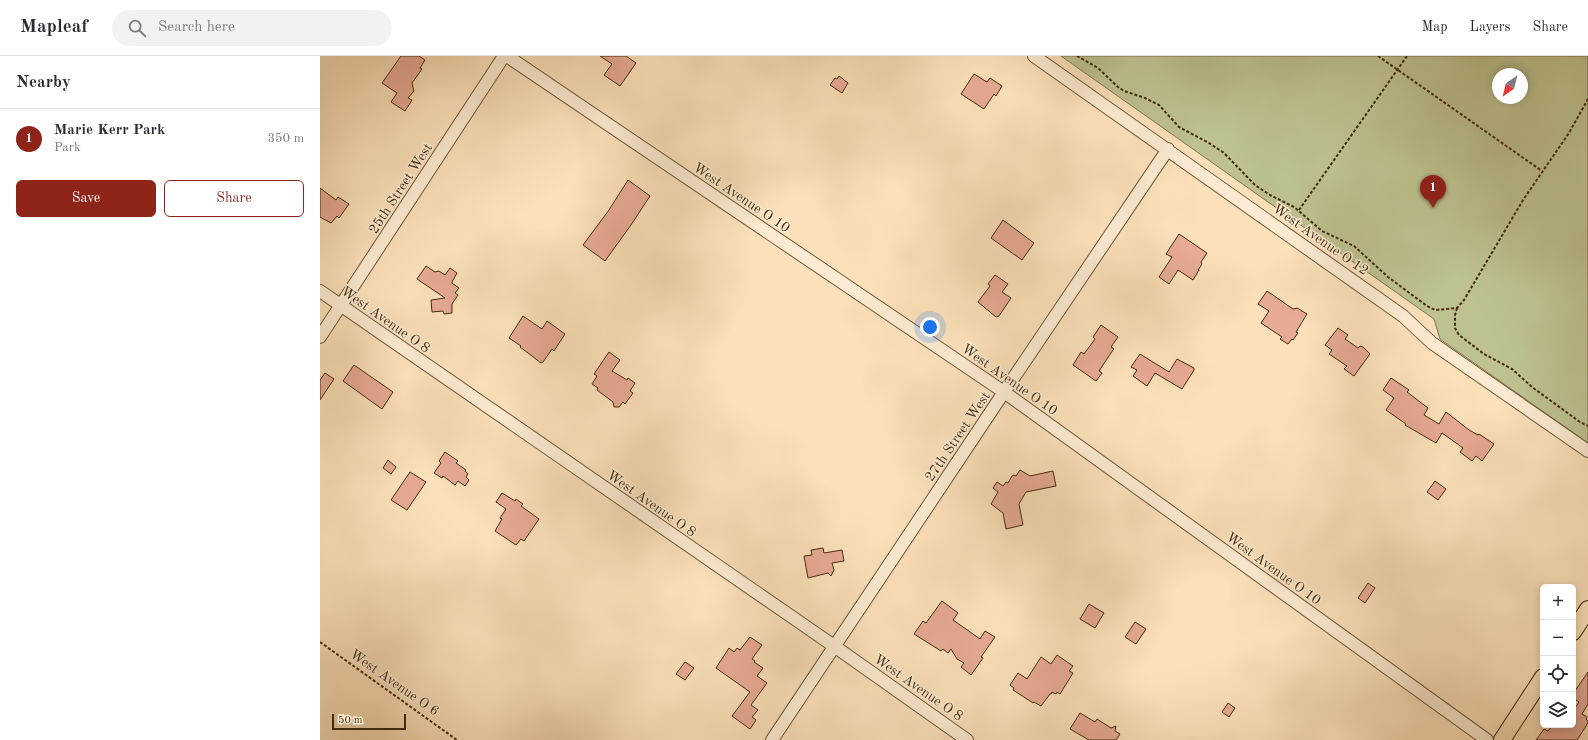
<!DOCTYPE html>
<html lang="en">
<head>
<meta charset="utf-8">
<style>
	:root { --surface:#fff; --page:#f2f2f3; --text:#2b2b33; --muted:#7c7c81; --line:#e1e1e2; --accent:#8f2418 }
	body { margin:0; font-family:"Old Standard TT",serif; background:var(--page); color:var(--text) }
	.controls { position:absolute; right:12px; bottom:12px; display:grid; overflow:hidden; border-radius:6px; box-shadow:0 2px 10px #0003 }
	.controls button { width:36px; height:36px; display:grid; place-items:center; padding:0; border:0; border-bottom:1px solid var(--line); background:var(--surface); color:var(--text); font:20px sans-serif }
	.compass { position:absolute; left:1172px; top:12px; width:36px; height:36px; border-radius:50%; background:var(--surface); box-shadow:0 2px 10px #0003; rotate:215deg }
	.scale { position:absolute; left:12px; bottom:10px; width:74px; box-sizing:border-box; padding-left:4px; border:2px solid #432b0c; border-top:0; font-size:11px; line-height:14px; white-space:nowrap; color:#432b0c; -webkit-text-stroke:3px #fcebd2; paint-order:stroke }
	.you { position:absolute; left:610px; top:271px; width:14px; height:14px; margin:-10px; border:3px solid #fff; border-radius:50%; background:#1a73e8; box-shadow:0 0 0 6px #1a73e833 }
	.badge { display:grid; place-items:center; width:26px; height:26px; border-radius:50%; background:var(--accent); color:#fff; font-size:13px; font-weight:700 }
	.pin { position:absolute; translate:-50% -33px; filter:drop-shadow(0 1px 2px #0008) }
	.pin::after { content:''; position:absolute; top:21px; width:14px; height:12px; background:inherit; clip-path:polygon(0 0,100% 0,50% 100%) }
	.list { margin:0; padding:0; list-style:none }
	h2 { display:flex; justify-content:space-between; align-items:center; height:52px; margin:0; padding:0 16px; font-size:17px }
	h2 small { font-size:13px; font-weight:400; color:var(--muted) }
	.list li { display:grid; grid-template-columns:26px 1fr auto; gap:12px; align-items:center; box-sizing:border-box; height:60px; padding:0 16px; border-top:1px solid var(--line) }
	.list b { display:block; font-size:15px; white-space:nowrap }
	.list p { margin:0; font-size:13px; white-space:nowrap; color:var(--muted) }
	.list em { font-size:13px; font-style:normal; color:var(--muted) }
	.actions { display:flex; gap:8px; padding:12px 16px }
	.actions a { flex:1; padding:9px 0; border:1px solid var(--accent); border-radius:6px; text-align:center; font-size:14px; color:var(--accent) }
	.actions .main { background:var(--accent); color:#fff }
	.icon { flex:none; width:22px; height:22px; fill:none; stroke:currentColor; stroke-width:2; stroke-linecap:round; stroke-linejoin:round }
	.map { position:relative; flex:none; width:1268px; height:684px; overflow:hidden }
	header { display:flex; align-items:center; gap:24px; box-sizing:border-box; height:56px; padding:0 20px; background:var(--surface); border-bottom:1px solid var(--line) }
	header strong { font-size:19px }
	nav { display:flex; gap:22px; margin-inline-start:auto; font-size:14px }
	.search { width:280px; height:36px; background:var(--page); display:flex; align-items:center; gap:10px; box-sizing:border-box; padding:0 14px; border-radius:22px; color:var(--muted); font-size:15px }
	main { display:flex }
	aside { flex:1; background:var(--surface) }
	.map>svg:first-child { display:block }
	.green { fill:#bdc290; stroke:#80764e; fill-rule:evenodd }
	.building { fill:#e7aa95; stroke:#432b0c }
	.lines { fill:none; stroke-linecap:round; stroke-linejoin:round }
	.minor-casing { stroke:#715837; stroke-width:14 }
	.major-casing { stroke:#432b0c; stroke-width:18 }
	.path { stroke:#432b0c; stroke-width:2; stroke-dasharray:3 2; stroke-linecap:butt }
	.minor { stroke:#fcebd2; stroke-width:12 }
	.major { stroke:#fbe0b9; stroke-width:16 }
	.labels { text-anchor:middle; stroke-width:3; stroke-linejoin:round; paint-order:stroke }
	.street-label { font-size:14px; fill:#432b0c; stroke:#fcebd2 }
</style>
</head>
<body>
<header>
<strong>Mapleaf</strong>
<div class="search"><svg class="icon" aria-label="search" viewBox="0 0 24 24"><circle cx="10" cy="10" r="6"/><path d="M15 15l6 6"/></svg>Search here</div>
<nav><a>Map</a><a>Layers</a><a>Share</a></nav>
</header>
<main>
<aside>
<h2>Nearby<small></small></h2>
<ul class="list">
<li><span class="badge">1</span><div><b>Marie Kerr Park</b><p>Park</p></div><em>350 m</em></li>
</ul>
<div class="actions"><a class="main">Save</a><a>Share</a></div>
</aside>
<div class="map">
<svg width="1268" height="684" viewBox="0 0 1268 684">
	<rect width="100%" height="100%" fill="#fbe0b9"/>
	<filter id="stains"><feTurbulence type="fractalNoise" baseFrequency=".005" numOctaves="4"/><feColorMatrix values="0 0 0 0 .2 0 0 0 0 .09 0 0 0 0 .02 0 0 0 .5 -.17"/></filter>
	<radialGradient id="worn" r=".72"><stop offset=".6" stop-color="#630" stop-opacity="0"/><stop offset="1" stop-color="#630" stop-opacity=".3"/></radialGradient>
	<!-- green -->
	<path class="green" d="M741,0H1268V387L1120,283L1114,263ZM1178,18H1202V42H1178Z"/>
	<!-- building -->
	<path class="building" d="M81,0H99L105,4L100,12L102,13L92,27L94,35L88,42L92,44L85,55L71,46L77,37L62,27Z
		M280,0H306L316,7L300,30L284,19L292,8Z
		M654,18L667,26L670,22L682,30L676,40L674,38L664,53L641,38Z
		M519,20L528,27L522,37L510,29L515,22L517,23Z
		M308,124L330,140L311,169L285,205L263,189L289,154Z
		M0,132L16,144L18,141L29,148L19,162L17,160L11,167L0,161Z
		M683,164L714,187L702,204L671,182Z
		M859,178L887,197L881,206L882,208L878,214H879L873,224L858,214L849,228L839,221L852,201L846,198Z
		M106,210L115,216L119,215L125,219L130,212L137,217L132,226V227L139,232L135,237L138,239L132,248V257L124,258L123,255L112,256L111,244L125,242L97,223Z
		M675,219L688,228L682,236L691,242L679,260L676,261L658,246L670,230L668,228Z
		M947,235L973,253L977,252L987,258L976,276L978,277L973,284L972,283L968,288L960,283L962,281L941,267L949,255L938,248Z
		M203,260L222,273L227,265L245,278L234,295L232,293L223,306L221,307L212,300L200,291L201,290L189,282Z
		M781,269L798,281L791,291L794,293L793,294L779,315L782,317L776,325L753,309L761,296L764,298L775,283L773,281Z
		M1018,272L1028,279L1025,283L1038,292L1040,290L1043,291L1050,298L1034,320L1024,313L1027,310L1009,298L1012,294L1005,289Z
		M289,296L300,304L292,315L307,324L308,322L315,327L310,335L313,337L305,348L303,346L299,351H294L293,346L277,334L278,332L272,328L277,320L274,318Z
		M820,298L849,316L857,303L874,312V314L862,333L835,317L827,330L813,320L817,314L811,311Z
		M34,309L73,336L62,353L23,325Z
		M5,317L14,323L0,344V324Z
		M1071,322L1089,334L1087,336L1108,352L1104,359L1119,368L1126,356L1149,374L1158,379L1159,378L1174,388L1162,405L1156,400L1152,405L1140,396L1143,392L1122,377L1116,387L1085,369L1086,368L1066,354L1074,342L1063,334Z
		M125,396L138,405L136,407L146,414L145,415L148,418L146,421L149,424L145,430L138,425L135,429L123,420L122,422L114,417L121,407L119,405Z
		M68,404L76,411L71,418L63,412Z
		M700,414L710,420L733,415L736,430L706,436L699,448L703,469L686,473L683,457L671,448L678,436L673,432L677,426L683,430L686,426L688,427L692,420L694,419L696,420Z
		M90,416L106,426L87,454L71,444Z
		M1115,425L1126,433L1118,444L1107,436Z
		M182,437L195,445L196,443L203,448L201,450L219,463L204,485L201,483L196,489L175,475L182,463L180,462L186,453L176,446Z
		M503,492L504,497L522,494L524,505L512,507L514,514L511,520L508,517L488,522L484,500L492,499L491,494Z
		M1048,527L1055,532L1045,547L1038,542Z
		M622,545L638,557L633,564L660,583L665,575L675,581L661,601L663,602L651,619L641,611L644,607L637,603L631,593L628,597L623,593L621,595L594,578L603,565L606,567Z
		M769,548L784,557L775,572L760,563Z
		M815,566L826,573L816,588L805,581Z
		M430,581L442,589L432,603L435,605L434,606L443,612L437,620L447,627L431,649L438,654L432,661L436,664L430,673L412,660L430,636L396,612L409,592L414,596L417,592L420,594Z
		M737,599L753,610L749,615L753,617L740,638L737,636L736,638L732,636L731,638H730L721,650L714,646L713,647L693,634L694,632L690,629L698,617L707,623L721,601L731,608Z
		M365,606L374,612L365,624L356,618Z
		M1268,616V648L1262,658L1267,661L1266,663L1268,665V667L1257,684H1216L1224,673L1228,675L1233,669H1253V655L1259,646L1253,642V638Z
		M908,647L915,652L909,661L902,656Z
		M760,657L775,666L777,663L791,672L796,670L795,675L800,678L796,684H769L750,673Z"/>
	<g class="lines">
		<!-- minor casing -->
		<g class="minor-casing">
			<path id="minor" d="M187,0L684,336L1167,684
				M714,0L1083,260L1112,287L1268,395
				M0,235L514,590L647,684
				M0,281L184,0
				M452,684L684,336L848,93"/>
		</g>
		<!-- major casing -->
		<g class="major-casing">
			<path id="major" d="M1253,576L1268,553
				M1182,684L1223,621"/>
		</g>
		<!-- path -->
		<path class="path" d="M757,0L778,12L798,31L804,35L825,42L839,49L859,71L889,87L904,97L935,129L950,139L974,151L1002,175L1034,190L1068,221L1107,250L1115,254L1137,252L1144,244L1203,144L1249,77L1268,43
			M1058,0L1222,115
			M979,154L1087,0
			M1137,252L1135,259V272L1139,279L1164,298L1192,313L1212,331L1260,366L1268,370
			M0,586L137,684"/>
		<!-- minor -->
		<use href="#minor" class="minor"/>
		<!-- major -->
		<use href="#major" class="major"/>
	</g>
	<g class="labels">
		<!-- street labels -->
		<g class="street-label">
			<text transform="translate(80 132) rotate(-57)" y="5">25th Street West</text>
			<text transform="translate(422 141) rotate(34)" y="5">West Avenue O 10</text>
			<text transform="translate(1001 183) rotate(35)" y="5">West Avenue O 12</text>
			<text transform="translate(66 263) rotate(35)" y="5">West Avenue O 8</text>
			<text transform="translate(690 323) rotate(35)" y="5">West Avenue O 10</text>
			<text transform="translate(637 380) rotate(-56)" y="5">27th Street West</text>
			<text transform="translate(332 447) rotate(35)" y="5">West Avenue O 8</text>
			<text transform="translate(954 512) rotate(36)" y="5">West Avenue O 10</text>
			<text transform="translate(75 626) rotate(35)" y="5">West Avenue O 6</text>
			<text transform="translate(599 631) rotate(35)" y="5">West Avenue O 8</text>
		</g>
	</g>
	<rect width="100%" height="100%" filter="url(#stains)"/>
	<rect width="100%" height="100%" fill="url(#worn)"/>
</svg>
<div class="controls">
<button>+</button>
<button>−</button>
<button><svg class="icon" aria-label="locate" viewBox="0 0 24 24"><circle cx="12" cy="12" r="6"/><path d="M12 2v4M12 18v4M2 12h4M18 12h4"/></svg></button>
<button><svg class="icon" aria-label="layers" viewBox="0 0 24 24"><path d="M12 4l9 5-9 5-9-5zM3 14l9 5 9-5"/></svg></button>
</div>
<svg class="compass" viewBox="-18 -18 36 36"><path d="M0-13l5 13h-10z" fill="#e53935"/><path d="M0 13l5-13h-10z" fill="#7c7c81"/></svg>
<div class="scale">50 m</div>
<div class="you"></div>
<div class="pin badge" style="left:1113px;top:152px">1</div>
</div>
</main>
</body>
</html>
